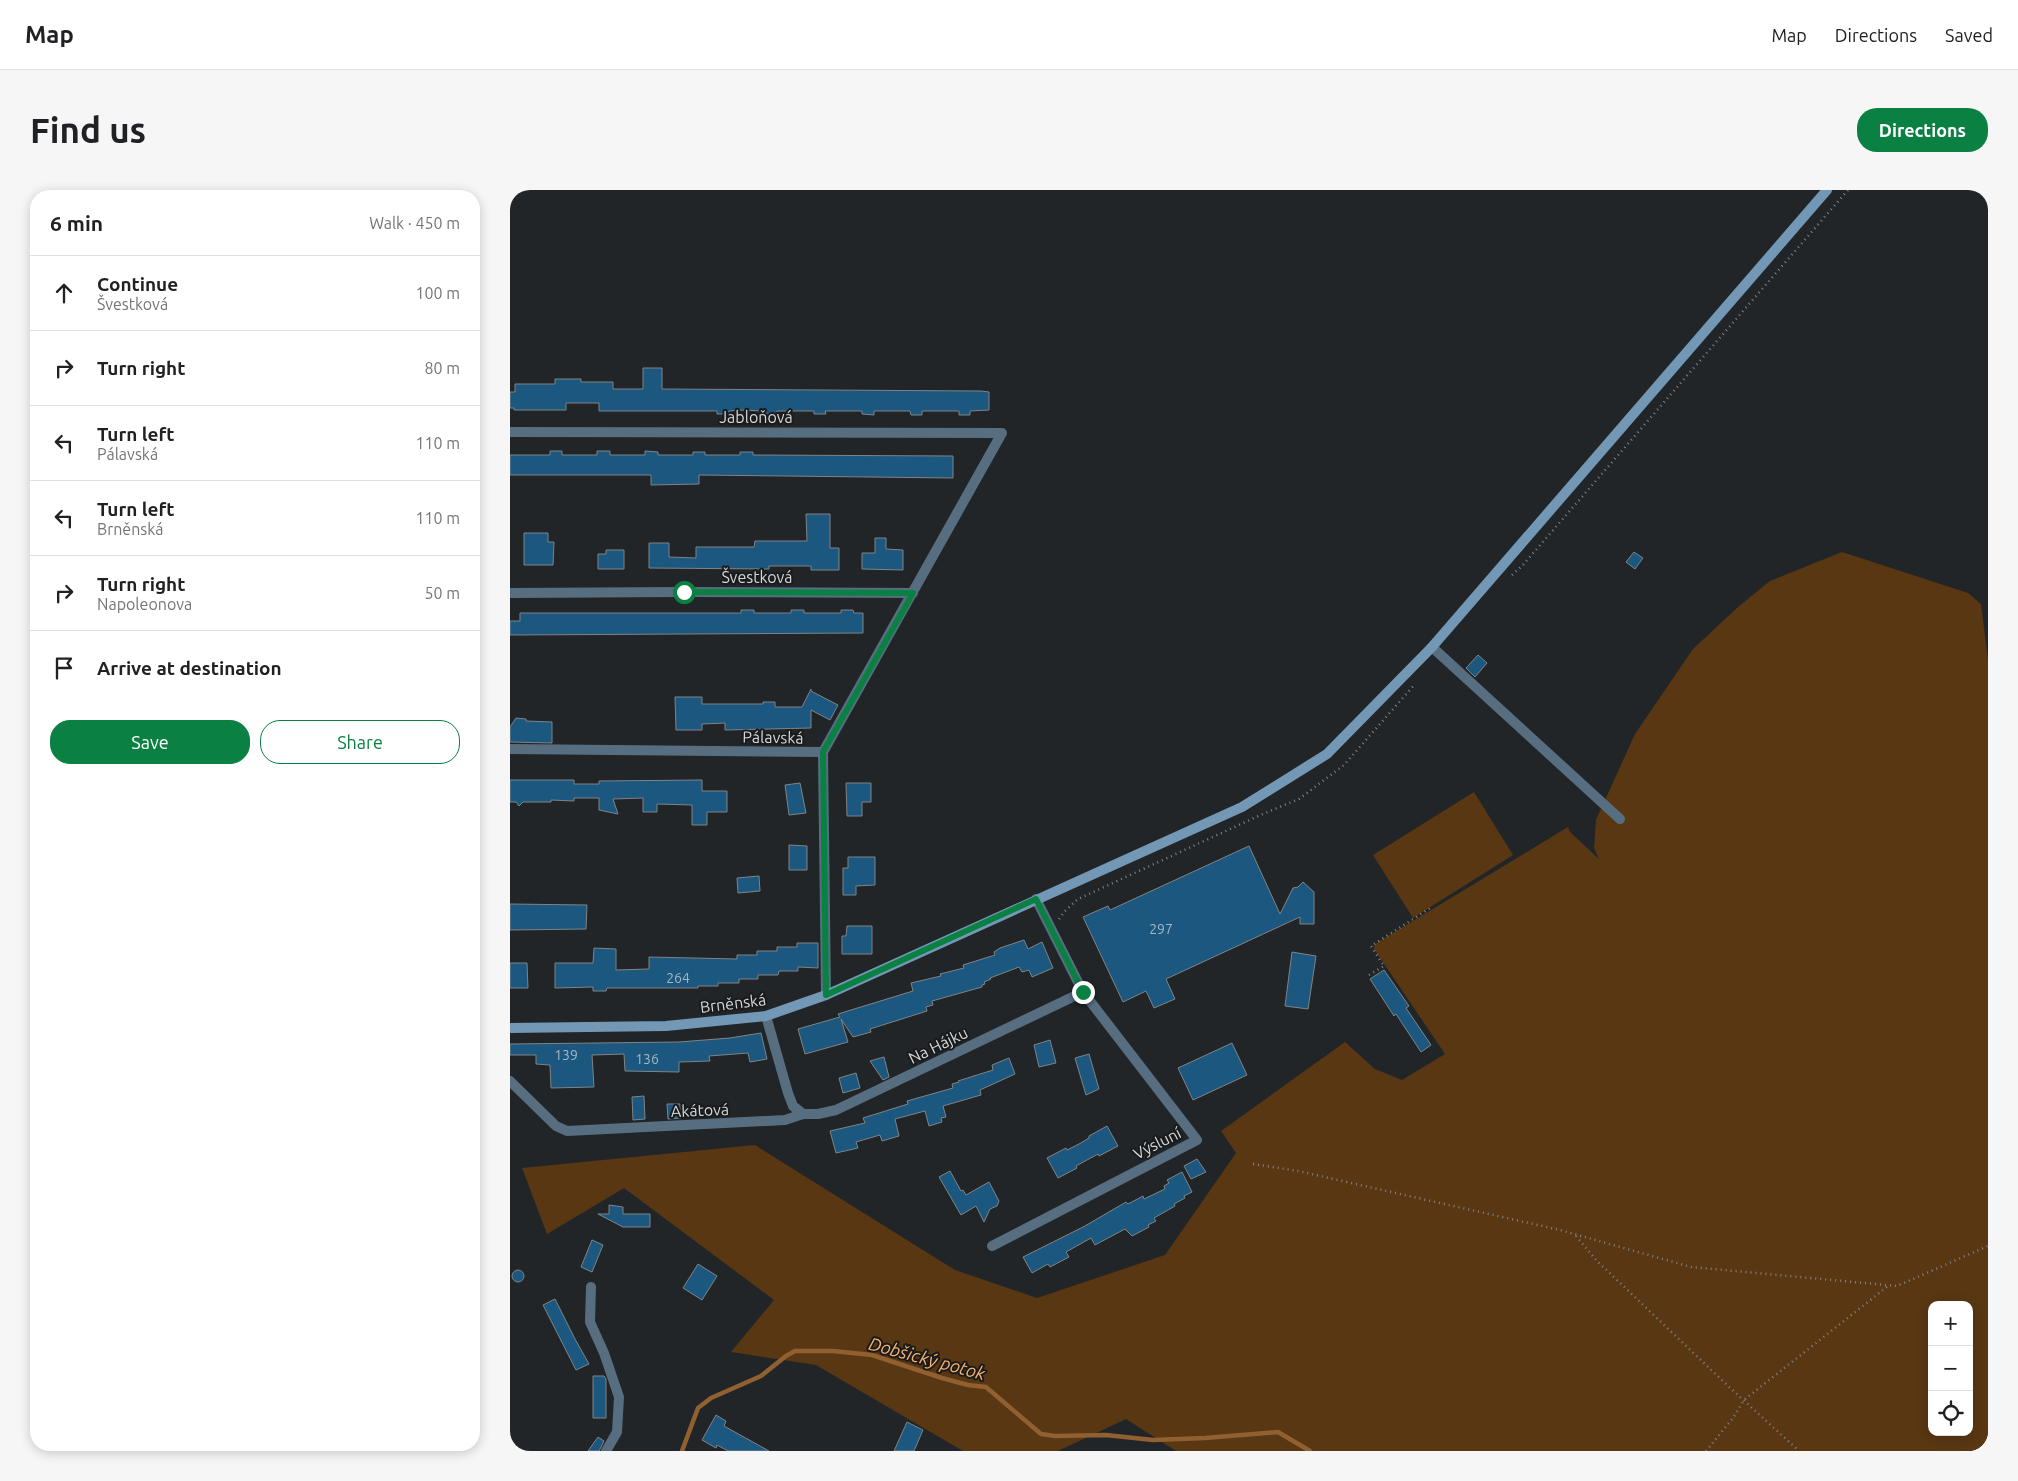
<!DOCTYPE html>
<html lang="en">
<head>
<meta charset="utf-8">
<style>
	:root { --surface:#fff; --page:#f6f6f6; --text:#202124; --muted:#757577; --line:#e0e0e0; --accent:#0b8043 }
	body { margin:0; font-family:Ubuntu,sans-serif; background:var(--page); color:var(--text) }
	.controls { position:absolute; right:15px; bottom:15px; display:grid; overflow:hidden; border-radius:10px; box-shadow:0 2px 12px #0003 }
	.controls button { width:45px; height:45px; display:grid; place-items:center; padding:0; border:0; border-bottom:1px solid var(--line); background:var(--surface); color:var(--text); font:25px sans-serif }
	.stop { position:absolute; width:15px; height:15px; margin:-11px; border:4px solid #0b8043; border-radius:50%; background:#fff }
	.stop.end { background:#0b8043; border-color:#fff; box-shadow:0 1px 5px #0008 }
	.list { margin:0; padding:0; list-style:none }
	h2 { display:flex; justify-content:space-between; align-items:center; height:65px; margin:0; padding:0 20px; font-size:21px }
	h2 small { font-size:16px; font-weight:400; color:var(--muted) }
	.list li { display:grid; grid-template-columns:32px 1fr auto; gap:15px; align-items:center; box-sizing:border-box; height:75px; padding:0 20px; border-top:1px solid var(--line) }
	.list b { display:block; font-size:19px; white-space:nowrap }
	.list p { margin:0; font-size:16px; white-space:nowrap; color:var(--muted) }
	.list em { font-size:16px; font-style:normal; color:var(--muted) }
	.actions { display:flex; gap:10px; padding:15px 20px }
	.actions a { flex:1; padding:11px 0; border:1px solid var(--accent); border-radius:20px; text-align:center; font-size:18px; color:var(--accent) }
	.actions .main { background:var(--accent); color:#fff }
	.icon { flex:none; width:28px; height:28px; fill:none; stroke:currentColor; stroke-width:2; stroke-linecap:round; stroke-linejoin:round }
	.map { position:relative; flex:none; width:1478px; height:1261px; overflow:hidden; border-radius:20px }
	header { display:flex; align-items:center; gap:30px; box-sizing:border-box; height:70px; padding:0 25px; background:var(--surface); border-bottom:1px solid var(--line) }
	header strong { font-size:24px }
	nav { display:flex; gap:28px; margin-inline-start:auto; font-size:18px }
	.intro { display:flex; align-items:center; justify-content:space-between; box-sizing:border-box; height:120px; padding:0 30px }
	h1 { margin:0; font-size:35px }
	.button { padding:12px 22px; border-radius:20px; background:var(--accent); color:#fff; font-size:18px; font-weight:700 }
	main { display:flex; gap:30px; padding:0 30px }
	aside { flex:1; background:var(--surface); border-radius:20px; box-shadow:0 2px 12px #0003 }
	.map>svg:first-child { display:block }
	.green { fill:#593713; fill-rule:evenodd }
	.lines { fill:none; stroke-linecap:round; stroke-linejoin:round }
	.stream { stroke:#916030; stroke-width:4.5 }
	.building { fill:#1b577f; stroke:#808486 }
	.path { stroke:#828486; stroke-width:2.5; stroke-dasharray:1 4; stroke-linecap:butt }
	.minor { stroke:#576e81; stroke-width:10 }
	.secondary { stroke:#7298b6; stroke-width:10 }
	.route { stroke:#0b8043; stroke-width:6 }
	.labels { text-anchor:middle; stroke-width:4; stroke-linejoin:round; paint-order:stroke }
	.number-label { font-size:14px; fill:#a6b7c2 }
	.street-label { font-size:16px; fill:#d5d7d8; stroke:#191b1d }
	.water-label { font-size:18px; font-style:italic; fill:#f9b26d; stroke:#191b1d }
</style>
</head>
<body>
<header>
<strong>Map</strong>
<nav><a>Map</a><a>Directions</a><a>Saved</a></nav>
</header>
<div class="intro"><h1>Find us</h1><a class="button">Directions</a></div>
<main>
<aside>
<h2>6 min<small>Walk · 450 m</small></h2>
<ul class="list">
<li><svg class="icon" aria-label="ahead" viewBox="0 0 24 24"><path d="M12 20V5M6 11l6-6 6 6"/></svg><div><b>Continue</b><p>Švestková</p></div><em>100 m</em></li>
<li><svg class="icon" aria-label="right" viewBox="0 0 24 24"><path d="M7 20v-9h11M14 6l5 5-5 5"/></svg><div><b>Turn right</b></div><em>80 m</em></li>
<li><svg class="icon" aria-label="left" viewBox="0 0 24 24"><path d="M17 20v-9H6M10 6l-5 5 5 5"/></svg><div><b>Turn left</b><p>Pálavská</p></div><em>110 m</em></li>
<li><svg class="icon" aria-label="left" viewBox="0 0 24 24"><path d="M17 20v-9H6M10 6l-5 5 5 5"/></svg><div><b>Turn left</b><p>Brněnská</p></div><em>110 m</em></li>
<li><svg class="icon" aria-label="right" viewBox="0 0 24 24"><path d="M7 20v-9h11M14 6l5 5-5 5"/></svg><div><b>Turn right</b><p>Napoleonova</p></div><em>50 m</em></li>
<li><svg class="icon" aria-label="arrive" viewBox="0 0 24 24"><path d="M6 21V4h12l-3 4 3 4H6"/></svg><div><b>Arrive at destination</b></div></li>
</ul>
<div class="actions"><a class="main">Save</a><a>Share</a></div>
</aside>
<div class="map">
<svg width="1478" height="1261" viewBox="0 0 1478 1261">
	<rect width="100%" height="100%" fill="#222527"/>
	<!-- green -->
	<path class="green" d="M1332,362L1458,403L1471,414L1478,470V1261H666L616,1229L548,1261H453L306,1175L221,1162L264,1110L114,998L37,1044L12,978L245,955L445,1080L527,1108L655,1065L726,963L711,941L835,852L865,879L892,890L935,864L864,759L865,754L1058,637L1060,642L1089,669L1084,658L1086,630L1125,544L1183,459L1228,417L1260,391ZM1422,1115H1459V1242H1422Z
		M964,602L1003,665L903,728L863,665Z"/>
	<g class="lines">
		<!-- stream -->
		<path class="stream" d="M172,1261L188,1218L201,1208L251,1186L276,1166L285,1161H323L362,1165L432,1188L458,1195L476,1197L531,1244L545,1246L596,1245L643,1250L695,1248L768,1242L800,1261"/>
	</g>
	<!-- building -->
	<path class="building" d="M133,178H152V199L471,201L479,202V220L460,221V225H449V221H412V225H401L400,221H364V225L352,224V221H315L316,224H304V221H267V224H255V221L229,220L219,221V224H207V221H89V213H56V220H4V218H0V202H5V194H45V189H71V192H103V199H133Z
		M40,261H52V265H87V261H100V265H135V261L148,262V265H183V262H195V265H230V262H243V265L443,266V288L189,285V294L141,295V285H0V265H40Z
		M296,324H320V358H329V380H301V376H259V379L139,378V353H159V367L186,368V357H244L245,351H297Z
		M14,343H38V352H44L43,375H14Z
		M365,348H376V359L393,360V380L352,379V363H365Z
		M96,360H114V379H88V364H96Z
		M1124,362L1133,368L1125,379L1116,372Z
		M231,420H244V423H281V420H294V423H331V420H343L344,423H353V443L0,445V431H10V423H231Z
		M968,465L977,473L965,487L956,478Z
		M301,499V501L328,515L320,530L301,520V538L215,540V533L192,534V540H166L165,507H192V514H253V512H265V517H292Z
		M6,528L16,529V531L42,532V553L0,552V537Z
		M0,590H64V594H89V591L192,590V601H217V622H197V635H182V615L147,614V622H133V608L103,609L108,624L89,620V608H64V611L41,610V612H13L9,616L6,612H0Z
		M290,593L296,623L279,625L275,595Z
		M336,593H361V612H352V626H337Z
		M279,655L297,656V680H279Z
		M739,656L770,724L783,698L788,697L793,692L804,702V734H790V727L656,789L665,809L644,818L636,801L613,812L573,727L598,716L600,720Z
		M338,667H365V695L346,696V705H333V678H338Z
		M249,686L250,701L228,703L227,688Z
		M0,714L77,715L76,739L0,740Z
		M337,736H362V764H332V746H336Z
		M514,750L518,759L532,752L543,778L522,787L519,780L512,782L509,777L480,788L481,789L474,792L475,794L472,795V797L422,811L423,815L416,817L417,821L360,839L361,842L343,847L331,829L338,852L295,864L288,839L330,827L328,824L403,801L401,793L431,786L430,784L454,778L453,775L485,765L484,762L490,758Z
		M287,753H308V778L288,777V781H269L268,785H248V789H229V793H208V796H188V798H97L96,801H83V797L45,798V773H83L84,758L106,759V780L139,779V767L227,769V765H247V761H267V757H287Z
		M782,762L806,766L798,819L775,816Z
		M0,773H17L18,798H0Z
		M874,780L899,816L896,818L921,855L911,862L886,824L884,826L860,789Z
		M251,843L257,869L240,872L238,863L199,866L200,871L169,872V882L115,881L114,864L82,865L84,897L41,898L40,875L26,874V865H0V854L169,852L220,848Z
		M540,850L546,873L529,877L524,855Z
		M722,853L737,885L683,910L668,878Z
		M579,864L589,899L576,905L565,868Z
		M374,867L379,887L373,890L360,871Z
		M499,868L505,884L470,900L471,905L433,916L436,927L431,928L432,932L419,936L415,921L385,929L389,946L372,951L370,945L346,952L348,958L326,963L320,941L355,933L353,928L398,914L397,911L443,898L442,894L449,892L448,891L483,880L482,875Z
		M346,883L350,898L333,903L329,888Z
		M134,906L135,929L123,930L122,907Z
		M157,914H170L171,928L158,929Z
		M597,936L608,956L589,966L588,964L566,976L567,978L548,988L537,968L556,958L557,960L569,954L579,948V946Z
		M687,969L696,982L681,989L674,976Z
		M440,981L451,1001L453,1000L456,1005L479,992L489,1011L487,1016L480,1019L474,1032L466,1016L451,1025L429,987Z
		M672,982L682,1002L674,1006L675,1008L664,1014L665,1016L644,1028L646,1031L638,1035L639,1037L622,1046L615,1039L585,1055L581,1048L556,1062L559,1067L540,1077L538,1074L522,1083L513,1067L575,1036L616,1012L618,1014L633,1006L634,1009L655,999L654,996L659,993L657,990Z
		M99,1015L113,1017V1024H140V1037H113L88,1024H99Z
		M82,1050L93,1055L82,1082L71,1077Z
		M188,1074L207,1086L192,1110L173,1098Z
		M2 1086a6 6 0 1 1 12 0a6 6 0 1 1-12 0Z
		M45,1109L65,1149L79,1174L66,1180L33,1115Z
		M83,1186H94L96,1189V1228H83Z
		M206,1225L216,1231L214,1236L259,1261H218L207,1255L206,1258L192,1250Z
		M397,1232L413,1240L404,1261H384Z
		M88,1247L94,1251L89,1261H78Z"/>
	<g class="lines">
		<!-- path -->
		<path class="path" d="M1002,385L1012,376L1338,0
			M549,729L555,721L568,709L755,623L789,609L834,575L905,494
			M859,785L874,776L861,756L922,717
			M743,974L788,981L1050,1040L1181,1077L1387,1096L1478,1056
			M1066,1046L1086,1070L1217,1195L1289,1261
			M1196,1261L1223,1228L1234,1210L1378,1096"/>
		<!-- minor -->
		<path class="minor" d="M0,242L492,243L313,562
			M0,403L174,402L403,403
			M922,457L1110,629
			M0,559L313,562L316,805
			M256,826L278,903L283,916L293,924
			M0,891L46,936L57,941L275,930L293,924H308L326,920L573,802
			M482,1056L687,950L573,802L526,709
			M81,1097L80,1132L94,1163L109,1207L107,1242L96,1261"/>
		<!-- secondary -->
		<path class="secondary" d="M0,838L156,836L256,826L316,805L732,617L817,564L922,457L1317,0"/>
	</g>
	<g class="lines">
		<!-- route -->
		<path class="route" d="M174,402L403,403L313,562L316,805L526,709L573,802"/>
	</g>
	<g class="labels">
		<!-- number labels -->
		<g class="number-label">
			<text x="651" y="744">297</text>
			<text x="168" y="793">264</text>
			<text x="56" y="870">139</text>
			<text x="137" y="874">136</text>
		</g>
		<!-- street labels -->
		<g class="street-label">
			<text x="246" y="233">Jabloňová</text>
			<text x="247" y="393">Švestková</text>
			<text transform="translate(263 547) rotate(1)" y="6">Pálavská</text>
			<text transform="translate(223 813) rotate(-7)" y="6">Brněnská</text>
			<text transform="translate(428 855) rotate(-26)" y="6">Na Hájku</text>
			<text transform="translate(190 920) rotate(-2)" y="6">Akátová</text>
			<text transform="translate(647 953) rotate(-27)" y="6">Výsluní</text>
		</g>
		<!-- water labels -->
		<g class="water-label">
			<text transform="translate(417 1169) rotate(15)" y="6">Dobšický potok</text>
		</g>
	</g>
</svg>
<div class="controls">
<button>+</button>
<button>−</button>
<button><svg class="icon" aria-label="locate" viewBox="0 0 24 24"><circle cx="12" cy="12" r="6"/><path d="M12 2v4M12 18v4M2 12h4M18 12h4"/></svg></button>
</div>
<div class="stop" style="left:174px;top:402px"></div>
<div class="stop end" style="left:573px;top:802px"></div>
</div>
</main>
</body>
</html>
